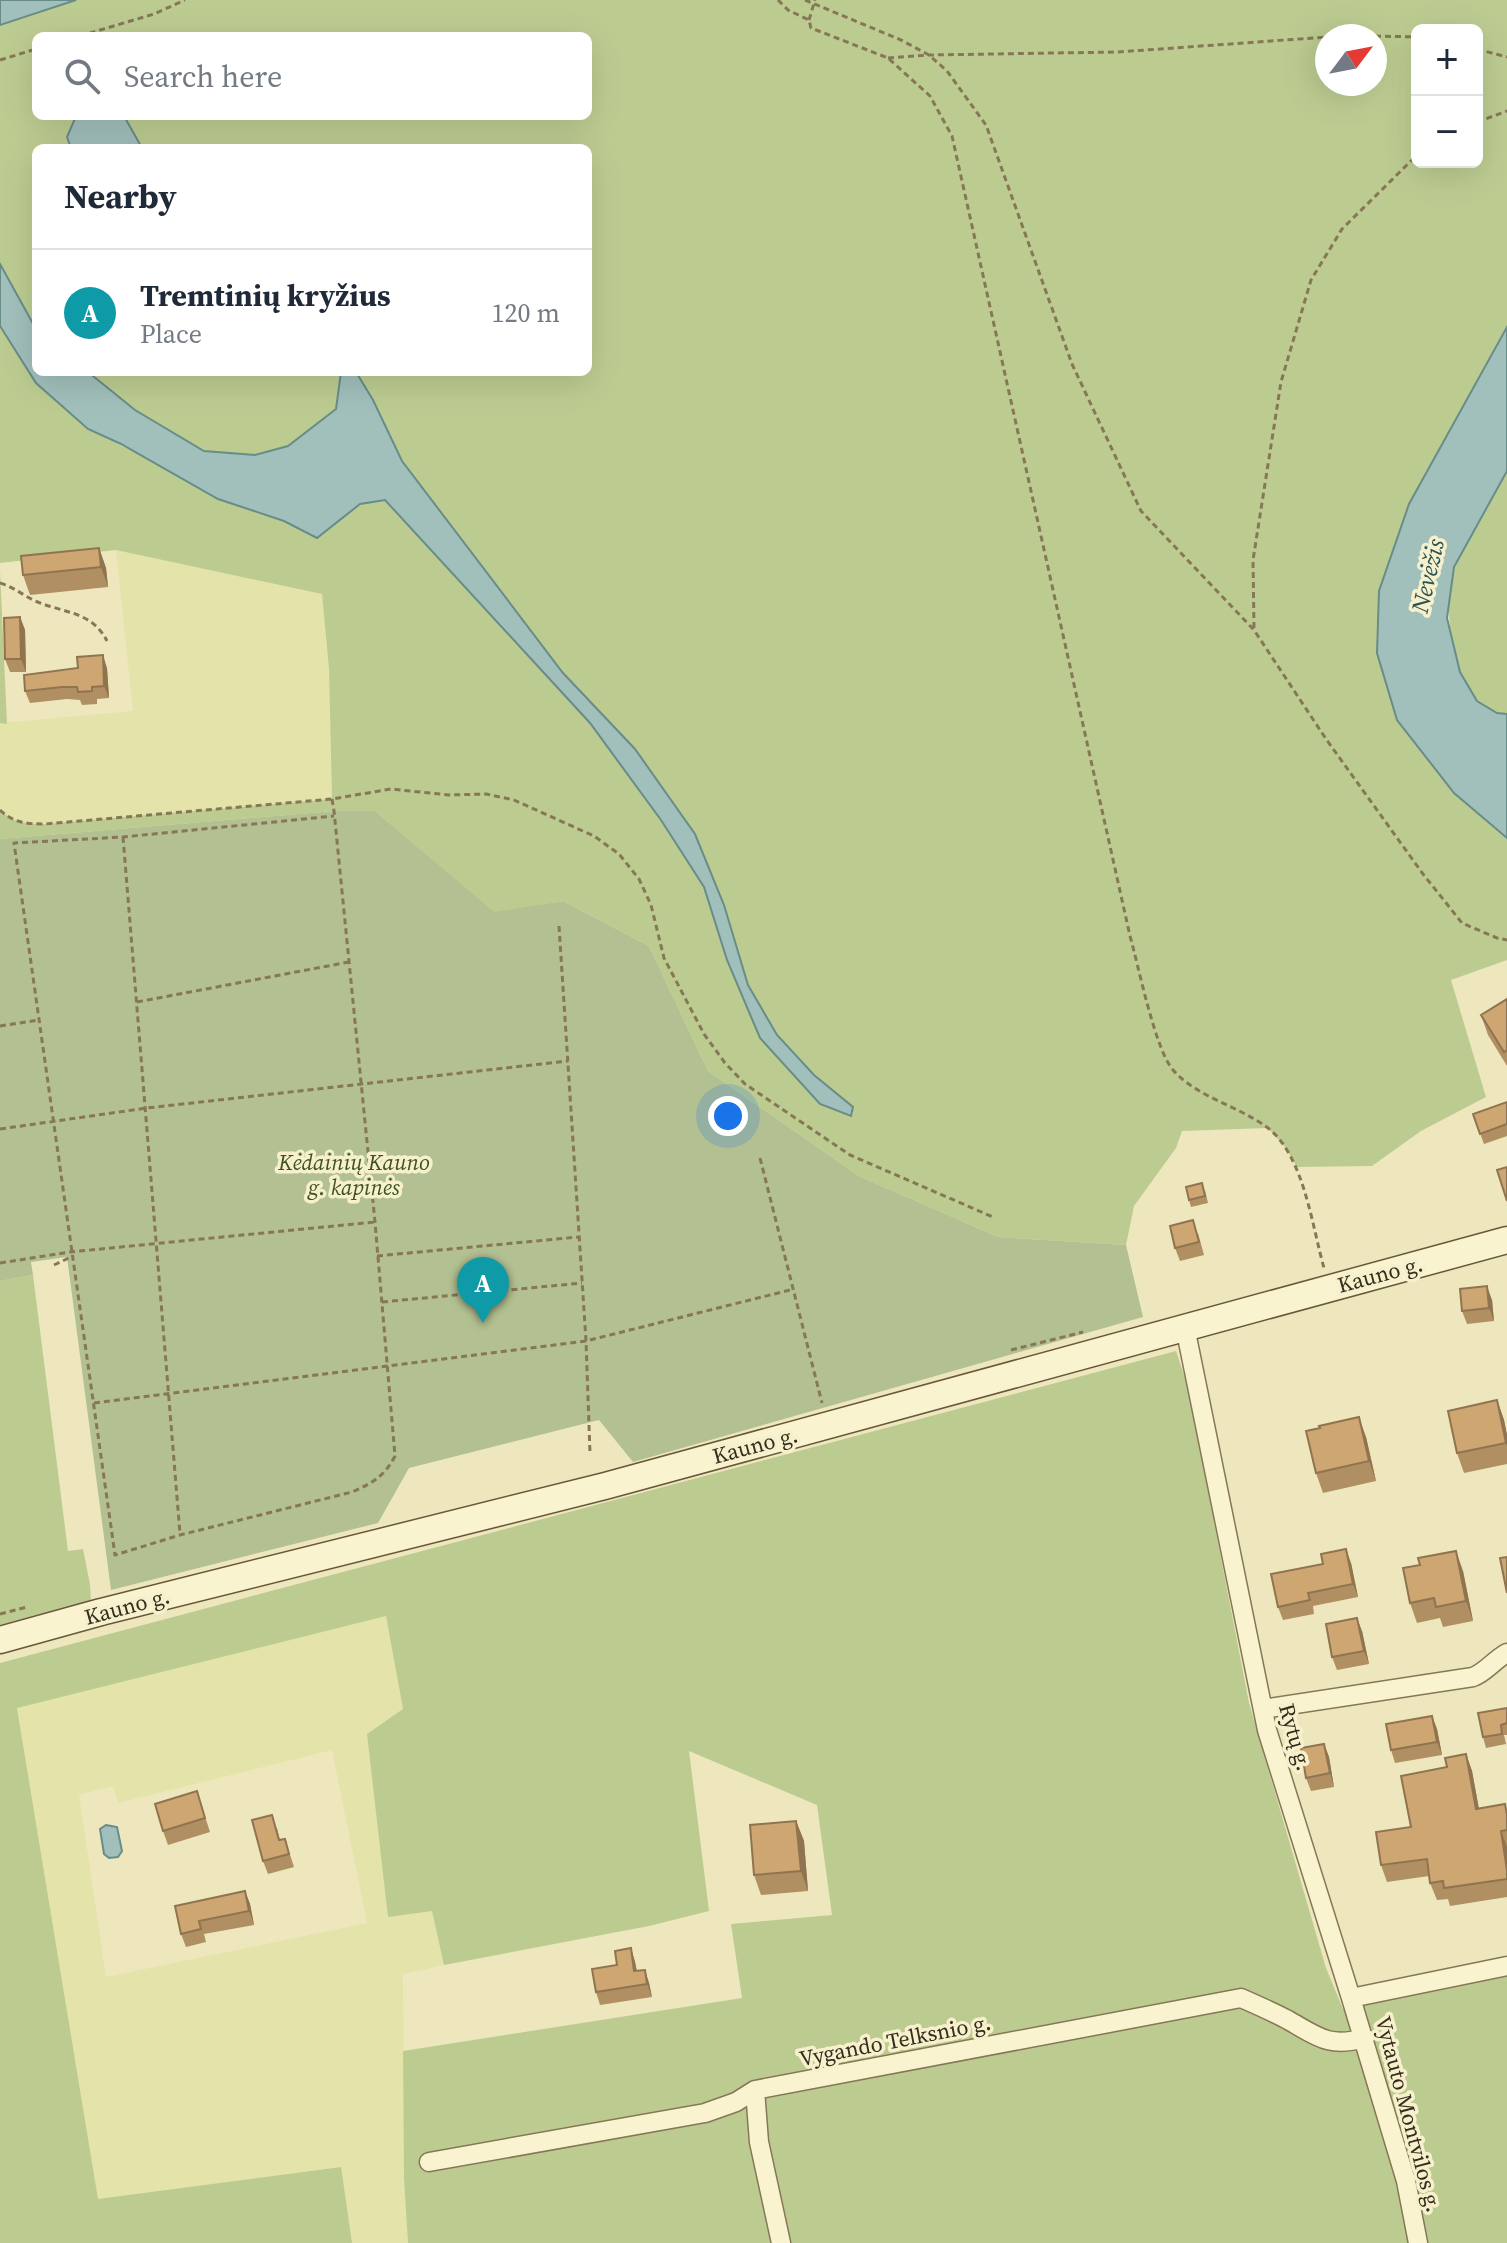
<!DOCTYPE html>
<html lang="en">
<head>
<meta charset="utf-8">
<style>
	:root { --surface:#fff; --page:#f2f2f3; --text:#1f2937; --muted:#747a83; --line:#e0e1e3; --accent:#ea580c }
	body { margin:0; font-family:"Source Serif 4",serif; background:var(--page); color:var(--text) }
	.controls { position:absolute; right:24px; top:24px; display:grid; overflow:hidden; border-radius:12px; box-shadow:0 8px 32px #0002 }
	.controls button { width:72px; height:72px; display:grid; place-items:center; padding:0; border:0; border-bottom:2px solid var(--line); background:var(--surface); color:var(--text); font:40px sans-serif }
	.compass { position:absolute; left:1315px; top:24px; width:72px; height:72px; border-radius:50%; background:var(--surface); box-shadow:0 8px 32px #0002; rotate:58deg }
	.you { position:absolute; left:728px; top:1116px; width:28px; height:28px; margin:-20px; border:6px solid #fff; border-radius:50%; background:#1a73e8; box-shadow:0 0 0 12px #1a73e833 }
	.badge { display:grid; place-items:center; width:52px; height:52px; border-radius:50%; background:var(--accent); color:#fff; font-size:26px; font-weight:700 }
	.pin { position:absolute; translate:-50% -66px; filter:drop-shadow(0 2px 4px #0008) }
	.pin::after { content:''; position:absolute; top:42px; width:28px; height:24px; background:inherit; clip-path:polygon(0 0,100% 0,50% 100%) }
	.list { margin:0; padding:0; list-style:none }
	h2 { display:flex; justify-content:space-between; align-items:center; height:104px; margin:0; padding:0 32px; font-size:34px }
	h2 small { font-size:26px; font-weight:400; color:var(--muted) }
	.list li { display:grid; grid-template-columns:52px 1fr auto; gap:24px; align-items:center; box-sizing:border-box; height:128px; padding:0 32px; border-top:2px solid var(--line) }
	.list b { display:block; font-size:30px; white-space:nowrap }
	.list p { margin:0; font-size:26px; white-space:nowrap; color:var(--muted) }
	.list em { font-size:26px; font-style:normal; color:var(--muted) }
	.icon { flex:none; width:44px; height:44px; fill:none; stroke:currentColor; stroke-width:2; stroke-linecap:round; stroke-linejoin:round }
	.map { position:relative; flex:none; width:1507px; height:2243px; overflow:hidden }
	.search { position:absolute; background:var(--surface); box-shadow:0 8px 32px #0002; left:32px; top:32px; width:560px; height:88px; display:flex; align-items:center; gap:20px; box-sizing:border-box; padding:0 28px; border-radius:12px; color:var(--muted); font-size:30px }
	.panel { position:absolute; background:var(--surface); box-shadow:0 8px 32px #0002; left:32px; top:144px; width:560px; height:232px; border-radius:12px }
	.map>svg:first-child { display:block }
	.farmland { fill:#e4e3aa; fill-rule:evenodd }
	.green { fill:#bccc91; fill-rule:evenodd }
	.cemetery { fill:#b3c091 }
	.water { fill:#a1bfbb; stroke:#688d89; stroke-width:2 }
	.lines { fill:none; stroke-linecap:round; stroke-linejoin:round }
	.minor-casing { stroke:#867756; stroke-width:21 }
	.secondary-casing { stroke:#685839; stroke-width:29 }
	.path { stroke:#867756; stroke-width:3; stroke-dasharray:6 4; stroke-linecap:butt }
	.minor { stroke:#f9f3d0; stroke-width:18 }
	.secondary { stroke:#f9f3d0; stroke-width:26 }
	.path-bridge { stroke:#867756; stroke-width:3; stroke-dasharray:6 4; stroke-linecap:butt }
	.wall { fill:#b08f62 }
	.shaded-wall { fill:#907450 }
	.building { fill:#cda672; stroke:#907450; stroke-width:2 }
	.labels { text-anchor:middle; stroke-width:7; stroke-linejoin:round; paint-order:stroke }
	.park-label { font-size:22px; font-style:italic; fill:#3e5221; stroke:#f6f0cd }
	.street-label { font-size:22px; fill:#352c1b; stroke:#f6f0cd }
	.water-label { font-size:24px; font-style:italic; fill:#2a5255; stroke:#f6f0cd }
</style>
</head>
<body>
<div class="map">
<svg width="1507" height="2243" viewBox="0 0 1507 2243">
	<rect width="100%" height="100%" fill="#eee7bd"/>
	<!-- farmland -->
	<path class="farmland" d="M116,550L322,594L329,669L332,799L45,824H25L7,817L0,810V723L133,711Z
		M386,1616L403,1709L387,1917L432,1910L444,1965L403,1974L404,2179L408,2243H352L340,2167L98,2200L17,1707ZM332,1750L367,1923L106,1977L79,1795L113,1786L118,1803Z"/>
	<!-- green -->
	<path class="green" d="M76,0H1507V327L1409,504L1379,591L1377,653L1398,720L1454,793L1507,838V960L1451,980L1486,1097L1421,1131L1372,1166L1297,1167L1285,1147L1268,1128L1182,1131L1176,1148L1134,1206L1126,1245L998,1237L859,1176L708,1071L649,946L563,901L494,913L375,811H334L0,839V810C13,823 28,824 45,824L332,799L329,669L322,594L116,550L0,563V326L36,383L88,429L255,512L284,521L317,538L360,504L385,500L590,723L661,820L704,887L727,960L760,1038L820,1103L852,1107L814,1075L777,1035L748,985L724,905L695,834L635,749L563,673L402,461L373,400L355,372H588V148H142L124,116H588V36H36V116H76L67,137L71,148H36V329L0,264V25ZM1417,30H1477V162H1417ZM1327,36H1375V84H1327Z
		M88,372H341L336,409L288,446L255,455L204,451L135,410Z
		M1507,471V714C1451,709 1442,610 1453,568C1457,557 1465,546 1471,535C1482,514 1493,491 1507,471Z
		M0,570L7,724L0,723Z
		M33,1275L68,1551L83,1549L90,1584L91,1602L0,1626V1281Z
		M1176,1351L1188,1387L1249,1703L1326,1968L1343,2009L1507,1975V2243H408L404,2179L403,2051L742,1998L731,1924L832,1915L817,1805L689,1751L709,1911L649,1926L444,1965L432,1911L388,1917L367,1734L403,1709L386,1616L17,1708L98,2199L341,2167L352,2243H0V1663Z"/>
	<!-- cemetery -->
	<path class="cemetery" d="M334,811H375L494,912L563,901L649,946L708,1071L859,1176L998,1237L1126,1245L1143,1317L633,1462L599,1420L409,1468L378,1523L111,1590L67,1257L31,1262L33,1275L0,1281V839Z"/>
	<!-- water -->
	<path class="water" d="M0,0H76L0,25Z
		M76,116H124L142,148H71L67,137Z
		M0,264L36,329V372H88L135,410L204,451L255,455L288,446L336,409L341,372H356L373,400L402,461L563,673L635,749L695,834L724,905L748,985L777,1035L814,1075L853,1107L851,1116L820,1104L760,1038L727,960L704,887L661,820L590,723L385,500L360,504L317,538L284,521L218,499L121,444L88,429L36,383L0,326Z
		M1507,327V471L1454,567L1447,618L1460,672L1477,701L1497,713L1507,714V838L1454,793L1397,720L1377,653L1379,591L1409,504Z
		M106,1825L117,1827L122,1851L118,1857L109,1858L104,1854L100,1829Z"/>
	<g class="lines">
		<!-- minor casing -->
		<g class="minor-casing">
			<path id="minor" d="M1185,1327L1267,1730L1351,1998L1507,1966
				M1263,1709L1473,1677C1486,1672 1494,1660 1507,1653
				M1351,1998L1406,2181L1418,2243
				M755,2090L759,2142L781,2243
				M429,2162L705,2113L736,2102L755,2090L1241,1998C1257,2005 1273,2012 1288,2020C1318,2037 1329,2048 1365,2038"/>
		</g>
		<!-- secondary casing -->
		<g class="secondary-casing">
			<path id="secondary" d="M0,1640L101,1612L605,1486L1507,1240"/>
		</g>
		<!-- path -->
		<path class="path" d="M778,0L788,10L809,20L811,28L888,58L930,96L952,136L1130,936C1139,968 1155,1049 1173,1070C1198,1098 1239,1106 1268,1128C1304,1156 1312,1226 1324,1268
			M805,0L901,40L929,55L947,71L986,125L1072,364L1141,511L1254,630L1326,739L1423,874L1462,923L1497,938L1507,940
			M80,36L154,14L185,0
			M1346,36H1354
			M1375,36L1417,37
			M1477,49L1507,57
			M888,58L929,55L1118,52L1327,37
			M0,60L36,49
			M1477,122L1507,111
			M0,583C13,587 23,595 35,601C63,613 92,611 107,641
			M1254,628L1253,560L1281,382L1311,280L1342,229L1417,155
			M332,799L334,811L375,1222L395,1456C385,1476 371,1484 352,1492L180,1535L115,1555L14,843L123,837L334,816
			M0,810C13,823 28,824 45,824L332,799L391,789L449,795L486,794L514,800L594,836L619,854L639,879L651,905L664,958L704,1034L725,1063L745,1084L850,1155L993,1217
			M123,837L180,1534
			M559,926L586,1341L590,1453
			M137,1002L349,962
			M0,1026L39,1020
			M0,1129L147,1108L568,1061
			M760,1158L822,1403
			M377,1256L578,1237
			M0,1263L70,1252L375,1222
			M54,1265L71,1257
			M382,1302L582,1283
			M1011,1350L1083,1332
			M94,1403L586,1341L794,1289
			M0,1614L27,1607"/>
		<!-- minor -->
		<use href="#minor" class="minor"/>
		<!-- secondary -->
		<use href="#secondary" class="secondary"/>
		<!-- path-bridge -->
		<path class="path-bridge" d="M809,20L815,0"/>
	</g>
	<!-- wall -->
	<path class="wall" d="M99,548L106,568L108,587L30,595L23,575Z
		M20,617L25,630L26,672H10L5,659Z
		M107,668L109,698L97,699V704L82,705L80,700L67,699L30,703L25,691Z
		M1507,999V1066L1488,1035L1481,1015Z
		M1507,1102V1136L1484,1144L1473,1114Z
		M1205,1190L1208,1203L1191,1207L1189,1200Z
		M1198,1233L1204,1255L1180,1261L1175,1248Z
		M1492,1300L1494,1321L1467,1324L1462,1311Z
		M1497,1400L1504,1420L1507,1435V1464L1464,1473L1457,1453Z
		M1320,1428L1366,1437L1376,1481L1323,1493L1316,1473Z
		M1351,1563L1358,1597L1313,1606L1314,1614L1283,1620L1278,1607Z
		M1463,1571L1473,1621L1443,1627L1440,1618L1417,1623L1410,1603Z
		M1362,1631L1369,1664L1337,1670L1332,1657Z
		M1507,1708V1735H1504L1506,1744L1486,1748L1483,1737Z
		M1432,1716L1437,1729L1442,1755L1395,1763L1391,1750Z
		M1324,1744L1329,1757L1334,1787L1311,1791L1306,1778Z
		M1466,1754L1472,1771L1479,1809L1507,1810V1897L1450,1906L1448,1899L1437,1900L1430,1883L1429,1876L1387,1882L1381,1865L1411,1827L1447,1767Z
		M197,1791L210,1832L168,1845L163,1831Z
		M796,1821L804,1841L808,1891L761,1895L754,1875Z
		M277,1828L280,1840L285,1839L294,1867L268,1874L263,1861Z
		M245,1891L250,1904L254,1925L204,1934L206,1942L186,1947L181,1934Z
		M631,1948L635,1962L637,1971L645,1970L649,1983L652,1997L600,2005L596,1992Z"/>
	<!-- shaded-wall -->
	<path class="shaded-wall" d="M99,548L106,568L108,587L101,567Z
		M20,617L25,630L26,672L21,659Z
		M103,655L107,668L109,698L104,686Z
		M1487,1286L1492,1300L1494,1321L1489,1308Z
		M1497,1400L1504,1420L1507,1435V1447Z
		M1359,1417L1366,1437L1376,1481L1369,1461Z
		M1346,1549L1351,1563L1358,1597L1353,1584Z
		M1456,1551L1463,1571L1473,1621L1466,1601Z
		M1357,1618L1362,1631L1369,1664L1364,1651Z
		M1432,1716L1437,1729L1442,1755L1437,1742Z
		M1324,1744L1329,1757L1334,1787L1330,1773Z
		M1466,1754L1472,1771L1482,1826L1476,1809Z
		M796,1821L804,1841L808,1891L801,1871Z
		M1501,1831L1507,1847V1870Z
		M245,1891L250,1904L254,1925L249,1911Z
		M631,1948L635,1962L639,1985L634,1971Z
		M645,1970L649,1983L652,1997L647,1984Z"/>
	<!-- building -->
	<path class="building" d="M99,548L101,567L23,575L21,556Z
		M20,617L21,659H5L4,618Z
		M103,655L104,686L92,687V691L78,692L77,687H62L25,691L24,675L78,668L77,657Z
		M1507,999V1050L1504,1052L1481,1015Z
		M1507,1102V1124L1480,1134L1473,1114Z
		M1507,1167V1201L1497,1170Z
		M1202,1183L1205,1196L1189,1200L1186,1187Z
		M1193,1220L1199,1242L1175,1248L1170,1226Z
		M1487,1286L1489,1308L1462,1311L1460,1289Z
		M1497,1400L1506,1443L1457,1453L1448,1411Z
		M1359,1417L1369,1461L1316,1473L1306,1431L1320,1428L1319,1426Z
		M1346,1549L1353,1584L1308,1593L1310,1600L1278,1607L1271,1574L1323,1564L1321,1554Z
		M1456,1551L1466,1601L1436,1607L1434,1598L1410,1603L1403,1568L1420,1565L1418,1558Z
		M1507,1557V1593L1500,1558Z
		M1357,1618L1364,1651L1332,1657L1326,1624Z
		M1507,1708V1723L1501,1725L1502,1734L1483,1737L1478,1713Z
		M1432,1716L1437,1742L1391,1750L1386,1724Z
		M1324,1744L1330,1773L1306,1778L1301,1748Z
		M1466,1754L1476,1809L1505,1804L1507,1815V1830L1501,1831L1507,1870V1879L1444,1888L1443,1881L1430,1883L1427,1859L1381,1865L1376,1832L1411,1827L1401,1776L1447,1767L1445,1758Z
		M197,1791L205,1818L163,1831L155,1804Z
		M272,1815L279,1840L285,1839L289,1854L263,1861L252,1820Z
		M796,1821L801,1871L754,1875L750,1825Z
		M245,1891L249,1911L199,1921L201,1929L181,1934L175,1906Z
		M631,1948L634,1971L645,1970L647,1984L596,1992L592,1969L617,1965L615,1951Z"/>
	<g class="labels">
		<!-- park labels -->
		<g class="park-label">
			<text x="354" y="1170">Kėdainių Kauno<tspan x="354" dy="25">g. kapinės</tspan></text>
		</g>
		<!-- street labels -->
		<g class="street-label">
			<text transform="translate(1380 1274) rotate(-15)" y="8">Kauno g.</text>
			<text transform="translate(755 1445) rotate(-15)" y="8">Kauno g.</text>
			<text transform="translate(127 1606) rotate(-15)" y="8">Kauno g.</text>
			<text transform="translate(1296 1737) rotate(74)" y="8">Rytų g.</text>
			<text transform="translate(895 2040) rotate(-11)" y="8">Vygando Telksnio g.</text>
			<text transform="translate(1409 2114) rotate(75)" y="8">Vytauto Montvilos g.</text>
		</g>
		<!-- water labels -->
		<g class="water-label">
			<text transform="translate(1428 576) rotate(-77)" y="8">Nevėžis</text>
		</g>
	</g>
</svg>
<div class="controls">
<button>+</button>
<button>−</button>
</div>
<svg class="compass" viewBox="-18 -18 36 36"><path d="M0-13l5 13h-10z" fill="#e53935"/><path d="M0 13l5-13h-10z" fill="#747a83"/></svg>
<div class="you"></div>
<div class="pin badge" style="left:483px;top:1323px;background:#0f9aa8">A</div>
<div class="search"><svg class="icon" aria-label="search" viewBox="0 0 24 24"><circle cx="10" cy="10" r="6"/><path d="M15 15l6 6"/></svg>Search here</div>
<section class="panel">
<h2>Nearby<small></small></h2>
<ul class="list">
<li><span class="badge" style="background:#0f9aa8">A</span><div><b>Tremtinių kryžius</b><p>Place</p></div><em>120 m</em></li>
</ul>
</section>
</div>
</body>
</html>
